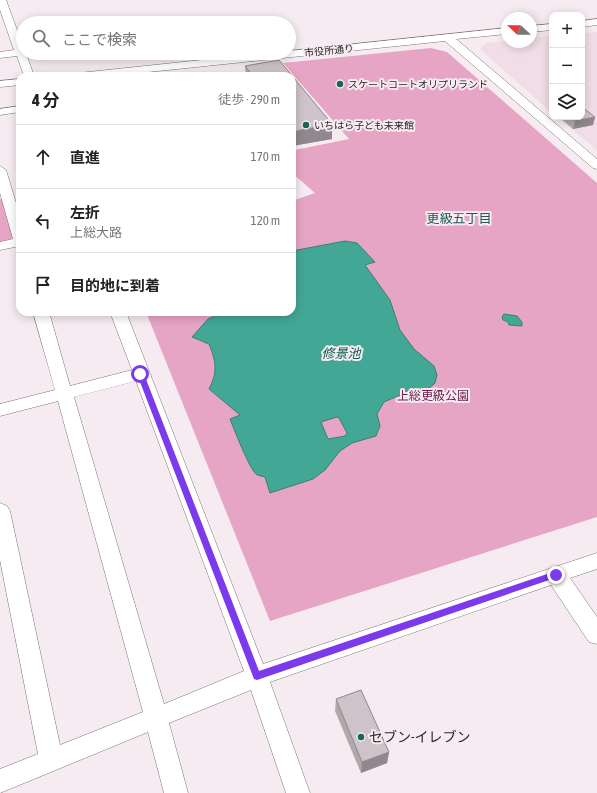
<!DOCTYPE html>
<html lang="ja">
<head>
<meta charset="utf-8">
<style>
	:root { --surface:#fff; --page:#f2f2f2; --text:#222; --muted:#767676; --line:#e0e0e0 }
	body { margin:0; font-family:"Asap Condensed","Noto Sans JP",sans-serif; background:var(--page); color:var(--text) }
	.controls { position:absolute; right:12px; top:12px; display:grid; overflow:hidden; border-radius:8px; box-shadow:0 2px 10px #0003 }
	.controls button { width:36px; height:36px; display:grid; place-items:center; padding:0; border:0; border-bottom:1px solid var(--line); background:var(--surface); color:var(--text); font:20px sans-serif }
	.compass { position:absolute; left:501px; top:12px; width:36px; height:36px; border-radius:50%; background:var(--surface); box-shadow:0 2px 10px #0003; rotate:292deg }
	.stop { position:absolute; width:12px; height:12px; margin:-9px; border:3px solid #7c3aed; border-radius:50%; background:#fff }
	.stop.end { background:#7c3aed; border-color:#fff; box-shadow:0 1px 4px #0008 }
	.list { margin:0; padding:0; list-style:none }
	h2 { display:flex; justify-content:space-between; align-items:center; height:52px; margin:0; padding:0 16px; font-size:17px }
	h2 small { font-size:13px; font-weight:400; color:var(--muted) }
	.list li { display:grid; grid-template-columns:26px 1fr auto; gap:12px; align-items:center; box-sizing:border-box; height:64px; padding:0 16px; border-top:1px solid var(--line) }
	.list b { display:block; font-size:15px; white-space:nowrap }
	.list p { margin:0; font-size:13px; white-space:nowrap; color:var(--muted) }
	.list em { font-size:13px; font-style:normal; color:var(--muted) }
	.icon { flex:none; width:22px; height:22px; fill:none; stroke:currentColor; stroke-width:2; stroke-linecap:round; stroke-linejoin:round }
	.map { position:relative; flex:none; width:597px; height:793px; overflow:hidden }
	.search { position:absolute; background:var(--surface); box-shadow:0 2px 10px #0003; left:16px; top:16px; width:280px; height:44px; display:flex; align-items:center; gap:10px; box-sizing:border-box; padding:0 14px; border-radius:22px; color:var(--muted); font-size:15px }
	.panel { position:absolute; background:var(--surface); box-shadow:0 2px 10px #0003; left:16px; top:72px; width:280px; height:244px; border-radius:12px }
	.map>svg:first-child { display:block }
	.built { fill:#f0dde6 }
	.green { fill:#e7a5c6 }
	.water { fill:#43a796; stroke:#3b8074; fill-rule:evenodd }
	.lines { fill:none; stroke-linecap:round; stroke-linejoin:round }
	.minor-casing { stroke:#7c7377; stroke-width:1 }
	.minor { fill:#fff; fill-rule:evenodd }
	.wall { fill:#b1a8ac }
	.shaded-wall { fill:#90888c }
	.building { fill:#cec3c8; stroke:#90888c }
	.route { fill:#7c3aed }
	.poi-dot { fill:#1c6459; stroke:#f6ebf0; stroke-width:1.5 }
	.labels { text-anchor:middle; stroke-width:4; stroke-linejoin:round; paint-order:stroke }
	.far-street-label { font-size:10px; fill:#282426; stroke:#f6ebf0 }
	.far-poi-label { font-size:10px; fill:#282426; stroke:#f6ebf0; text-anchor:start }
	.park-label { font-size:12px; fill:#6d1b4c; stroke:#f6ebf0 }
	.neighbourhood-label { font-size:13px; fill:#225950; stroke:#f6ebf0 }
	.water-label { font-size:13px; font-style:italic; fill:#045c51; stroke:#f6ebf0 }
	.near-poi-label { font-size:14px; fill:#282426; stroke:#f6ebf0; text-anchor:start }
</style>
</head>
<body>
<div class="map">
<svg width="597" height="793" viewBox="0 0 597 793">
	<rect width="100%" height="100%" fill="#f6ebf0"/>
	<!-- built -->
	<path class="built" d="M597,32V150L557,117H582V33Z
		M552,36V113L480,49L486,43L507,41V42H531V38Z"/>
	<!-- green -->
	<path class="green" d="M431,48L447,52L597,183V517L270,621L146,312H292V201L315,193L292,173V153L295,150L349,139L283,63Z
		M0,199L5,200L14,238L0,242Z"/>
	<!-- water -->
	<path class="water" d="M345,241L357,243L375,262L365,265L390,300L400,330L414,349L434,366L437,375L435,383L427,390L400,395L391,399L384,402L377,414L380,426L376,436L352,443L340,451L325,470L313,479L270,493L265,477C263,476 258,476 256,474C249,468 234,429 230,419L240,415L209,389C218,372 216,361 209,344L192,337L208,319L218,314L292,312V251ZM337,417L339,418L347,433L345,436L328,439L321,422Z
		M504,314L517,316L522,322V326L509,325L508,322L503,320L502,317Z"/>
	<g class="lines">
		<!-- minor casing -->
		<g class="minor-casing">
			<path id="minor" d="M0,0H6L23,46V53H26L34,76H24L17,56L0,58V52L14,50L0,10Z
				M597,19V25L582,27V21Z
				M552,24V30L531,32V26Z
				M507,28V34L456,39L597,159V169L593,168L445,41L110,76H74L79,73L268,53H289V51Z
				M20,79V85L0,87V81Z
				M20,106V112L0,115V109Z
				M0,166L6,170L20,216V246L0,250V242L13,239L0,193Z
				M33,312H49L70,386L132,370L110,312H126L263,664L597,553V569L570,578L597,617V644L589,642L551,585L270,682L310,793H286L251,690L169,723L188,793H164L148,732L0,793V769L38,754L0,560V503L7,506L10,511L60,745L143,712L58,401L0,416V404L55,390ZM136,381L244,671L164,704L74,397Z"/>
		</g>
		<!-- minor -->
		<use href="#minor" class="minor"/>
	</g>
	<!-- wall -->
	<path class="wall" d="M279,60L332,124V139L292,146V76H246L245,66Z
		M559,117H595L593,125L573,129Z
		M336,699L389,752L387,763L361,773L335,711Z"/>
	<!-- shaded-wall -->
	<path class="shaded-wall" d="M595,117L593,125L573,129L575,121Z
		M332,124V139L292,146V132Z
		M389,752L387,763L361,773L362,762Z"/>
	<!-- building -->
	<path class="building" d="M279,60L332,124L292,132V76H253L245,66Z
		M582,107L595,117L575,121L570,117H582Z
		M361,690L389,752L362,762L336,699Z"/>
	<!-- route -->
	<path class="route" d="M138,373L144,374L259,671L556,571L560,575L558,577L257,680L254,679L137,374Z"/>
	<!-- markers -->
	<g class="poi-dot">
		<circle cx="340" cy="84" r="4"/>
		<circle cx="306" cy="125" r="4"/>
		<circle cx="361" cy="737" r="4"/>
	</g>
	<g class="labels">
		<!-- far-street labels -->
		<g class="far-street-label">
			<text transform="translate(329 50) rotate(-6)" y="4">市役所通り</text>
		</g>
		<!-- far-poi labels -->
		<g class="far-poi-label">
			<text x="348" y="88">スケートコートオリプリランド</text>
			<text x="314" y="129">いちはら子ども未来館</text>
		</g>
		<!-- park labels -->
		<g class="park-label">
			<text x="433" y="400">上総更級公園</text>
		</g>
		<!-- neighbourhood labels -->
		<g class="neighbourhood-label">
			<text x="459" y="223">更級五丁目</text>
		</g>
		<!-- water labels -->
		<g class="water-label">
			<text x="341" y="358">修景池</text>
		</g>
		<!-- near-poi labels -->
		<g class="near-poi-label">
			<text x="369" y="742">セブン-イレブン</text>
		</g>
	</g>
</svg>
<div class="controls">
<button>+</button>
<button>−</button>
<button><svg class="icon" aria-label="layers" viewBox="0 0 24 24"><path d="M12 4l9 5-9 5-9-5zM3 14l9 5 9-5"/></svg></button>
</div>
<svg class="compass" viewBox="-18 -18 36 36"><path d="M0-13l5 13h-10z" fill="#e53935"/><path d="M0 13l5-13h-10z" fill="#767676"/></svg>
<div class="stop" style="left:140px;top:374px"></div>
<div class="stop end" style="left:556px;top:575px"></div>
<div class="search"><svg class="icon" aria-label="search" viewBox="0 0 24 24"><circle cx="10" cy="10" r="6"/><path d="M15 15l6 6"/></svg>ここで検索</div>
<section class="panel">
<h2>4 分<small>徒歩 · 290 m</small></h2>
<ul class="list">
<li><svg class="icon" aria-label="ahead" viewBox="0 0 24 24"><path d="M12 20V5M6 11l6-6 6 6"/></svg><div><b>直進</b></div><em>170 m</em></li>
<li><svg class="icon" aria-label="left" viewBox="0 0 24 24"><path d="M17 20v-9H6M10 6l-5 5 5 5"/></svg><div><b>左折</b><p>上総大路</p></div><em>120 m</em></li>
<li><svg class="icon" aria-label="arrive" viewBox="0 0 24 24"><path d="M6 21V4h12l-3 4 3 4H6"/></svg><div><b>目的地に到着</b></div></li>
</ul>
</section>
</div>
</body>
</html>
